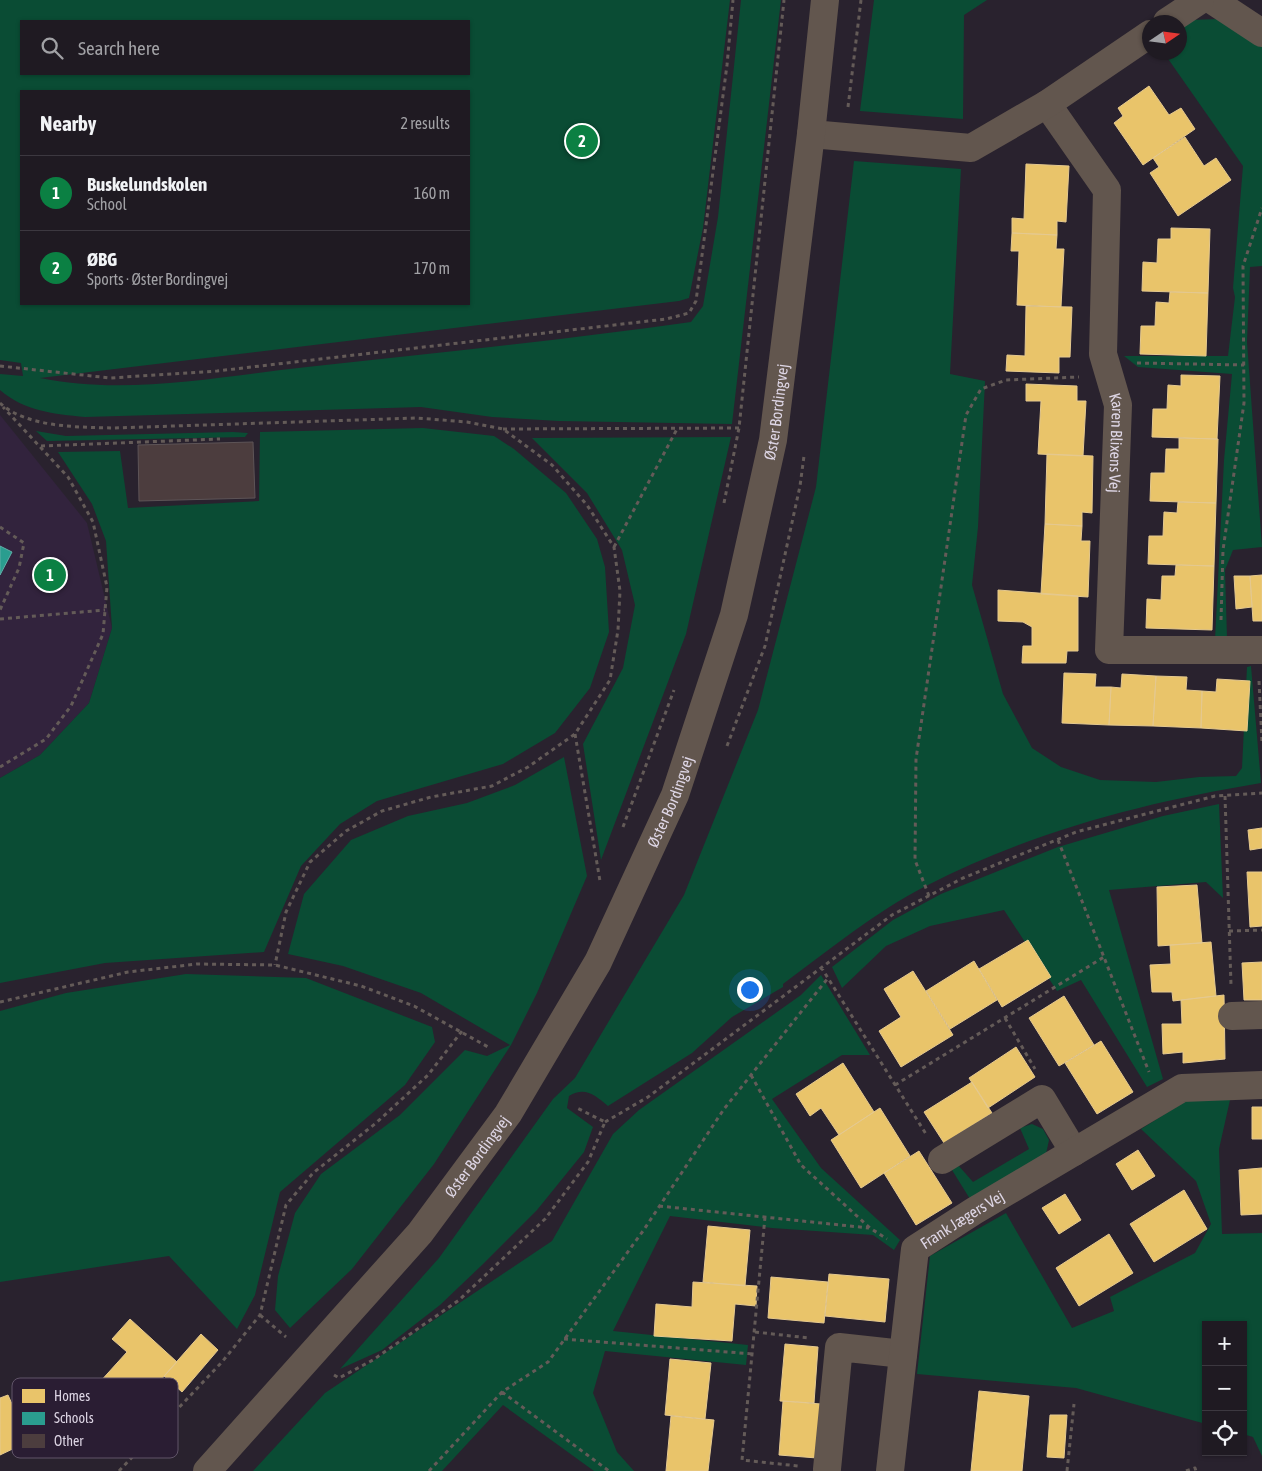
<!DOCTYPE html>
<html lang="en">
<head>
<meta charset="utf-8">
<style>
	:root { --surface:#1f1a22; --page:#27232a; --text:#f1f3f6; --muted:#a1a1a5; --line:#3c3840; --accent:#0b8043 }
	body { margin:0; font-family:"Asap Condensed",sans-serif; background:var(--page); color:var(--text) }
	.controls { position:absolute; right:15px; bottom:15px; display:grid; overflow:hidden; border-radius:0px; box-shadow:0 1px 4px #0004 }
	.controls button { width:45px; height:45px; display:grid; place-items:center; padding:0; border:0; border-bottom:1px solid var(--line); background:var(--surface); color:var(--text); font:25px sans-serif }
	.compass { position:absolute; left:1142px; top:15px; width:45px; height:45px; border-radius:50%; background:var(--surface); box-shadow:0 1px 4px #0004; rotate:77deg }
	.you { position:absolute; left:749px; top:989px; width:18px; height:18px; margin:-12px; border:4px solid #fff; border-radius:50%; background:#1a73e8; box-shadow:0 0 0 8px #1a73e833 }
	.badge { display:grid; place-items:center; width:32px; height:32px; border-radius:50%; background:var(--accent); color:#fff; font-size:16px; font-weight:700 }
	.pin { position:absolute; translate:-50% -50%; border:2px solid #fff; box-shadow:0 1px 5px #0006 }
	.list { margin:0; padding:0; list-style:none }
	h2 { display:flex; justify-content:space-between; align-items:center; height:65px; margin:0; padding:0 20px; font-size:21px }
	h2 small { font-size:16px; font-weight:400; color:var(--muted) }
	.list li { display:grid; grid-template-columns:32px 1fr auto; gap:15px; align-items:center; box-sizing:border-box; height:75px; padding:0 20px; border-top:1px solid var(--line) }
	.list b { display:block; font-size:19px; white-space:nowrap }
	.list p { margin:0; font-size:16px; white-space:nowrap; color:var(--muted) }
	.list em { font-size:16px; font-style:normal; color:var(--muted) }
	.icon { flex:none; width:28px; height:28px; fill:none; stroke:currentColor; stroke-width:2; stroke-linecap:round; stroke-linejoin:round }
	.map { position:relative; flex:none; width:1262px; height:1471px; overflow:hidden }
	.search { position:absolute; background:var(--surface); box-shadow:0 1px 4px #0004; left:20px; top:20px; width:450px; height:55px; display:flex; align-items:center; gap:12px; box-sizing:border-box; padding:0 18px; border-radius:0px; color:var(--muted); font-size:19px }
	.panel { position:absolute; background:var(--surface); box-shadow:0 1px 4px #0004; left:20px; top:90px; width:450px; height:215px; border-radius:0px }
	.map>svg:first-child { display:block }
	.built { fill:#32233d }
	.green { fill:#0a4c34; fill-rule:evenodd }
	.homes { fill:#e9c46a; stroke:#e5c98f }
	.schools { fill:#2a9d8f; stroke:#60aea8 }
	.building { fill:#4c3d3e; stroke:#5d5457 }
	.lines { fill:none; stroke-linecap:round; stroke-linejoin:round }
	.path { stroke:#645b58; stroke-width:3; stroke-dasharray:4 4; stroke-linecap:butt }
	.minor { stroke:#62564e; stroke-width:28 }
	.labels { text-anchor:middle; stroke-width:5; stroke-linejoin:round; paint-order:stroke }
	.street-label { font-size:16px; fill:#ddd5e4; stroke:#2a1d33 }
	.key { fill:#2a1d33; stroke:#605468; stroke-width:1 }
	.key-label { font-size:14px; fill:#ddd5e4 }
</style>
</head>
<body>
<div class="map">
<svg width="1262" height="1471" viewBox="0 0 1262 1471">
	<rect width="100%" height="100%" fill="#29222e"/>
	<!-- built -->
	<path class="built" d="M0,415L87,523L112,628L89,703L40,755L0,778Z"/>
	<!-- green -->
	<path class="green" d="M0,0H730L703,228L689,298L679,301L40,378C126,396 221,376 307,367C435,353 564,340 691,322L703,306L718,217L741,0H781L732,424L559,421L492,417L421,407L85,417C54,414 24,411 0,390V374L23,376L21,363L0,360ZM21,21H469V74H21ZM21,91H469V304H21Z
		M874,0H987L964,15L963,119L860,111Z
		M1219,19L1262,46V266L1250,267L1247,342L1262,547L1233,550L1225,570L1227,638L1215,640L1224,460L1232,374L1138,367L1124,356H1228L1235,297L1233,288L1243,166L1164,53L1180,52V28L1191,20Z
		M854,161L961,169L950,374L985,381L978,527L972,585L1003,694L1032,748L1061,767L1100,780L1156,782L1199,777L1236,776L1242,768L1247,667L1251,666L1261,783C1146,802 1030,832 926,886C875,912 829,950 783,984V987L732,1017L692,1053L608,1106C595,1095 585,1086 569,1096L567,1108L593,1127L584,1152L537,1210L482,1265L440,1305L382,1350L340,1369L439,1258L553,1099L575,1078L684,895L758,710L816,487Z
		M423,428L494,436L514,449L566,493L597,539L605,567L609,632L590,688L555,733L503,764L377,801L340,824L301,866L264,952L105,963L0,983V778L40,755L89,703L112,628L106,541L92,504L58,452L120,451L128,508L259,501L260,432Z
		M36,431L66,436L233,432L248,433L245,437L47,441Z
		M731,437L686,634L601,860L583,744L623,668L635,605L622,550L587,493L532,438Z
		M564,757L587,876L537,993L511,1045L434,1164L352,1269L290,1328L275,1310L278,1276L295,1213L321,1174L400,1115L465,1050L487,1056L510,1045L421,993L343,966L288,954L304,894L351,840L408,816L467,803L515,785Z
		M1219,804L1223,898L1206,882L1109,890L1163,1079L1147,1087L1081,980L1057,991L1004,910L930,926L886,946L842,988L832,967L893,920L941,894L1058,847L1163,816Z
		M186,974L306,978L432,1027L435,1042L405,1085L280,1192L255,1295L237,1329L169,1256L0,1282V1011L66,993Z
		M821,975L870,1055H842L772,1099L821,1168L900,1240L894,1250L873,1235L772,1228L670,1216L613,1331L748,1345L746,1365L605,1351L593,1393L617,1452L634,1471H594L503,1405L442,1471H253L325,1393L552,1241L613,1134L639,1110L801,995Z
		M1192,1097L1230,1100L1219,1149L1222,1234L1262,1233V1456L1253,1437L1243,1434V1325H1206V1424L1076,1388L917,1374L930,1256L1006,1213L1072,1328L1114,1311L1110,1297L1195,1253L1211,1224L1196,1181L1141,1129Z
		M1032,1124L1043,1129L1049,1140L1046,1154L970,1199L952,1170L958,1165L973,1182L1029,1149L1020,1128Z"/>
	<!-- homes -->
	<path class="homes" d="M1149,86L1169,115L1181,108L1195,129L1143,165L1114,123L1123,116L1118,108Z
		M1185,137L1204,166L1216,158L1231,180L1178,216L1150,173L1159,167L1153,158Z
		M1026,164L1069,166L1066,222L1057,221V235L1012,233V218L1024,219Z
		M1171,228L1210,229L1208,293L1142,291L1143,262L1157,263L1158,239H1171Z
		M1012,233L1057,235L1056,249H1064L1061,307L1017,305L1019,251H1011Z
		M1170,292L1208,293L1206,356L1140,354L1141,326H1155L1156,302L1169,303Z
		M1026,306L1072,307L1070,357H1059V373L1006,371L1007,355L1025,356Z
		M1181,375L1220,376L1217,439L1152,437L1153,409H1167L1168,385L1181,386Z
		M1026,384L1077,386V401H1086L1083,456L1038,454L1041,401H1026Z
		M1179,438L1218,439L1216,503L1150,501L1151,473H1165L1166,449H1179Z
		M1047,454L1093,456L1092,513L1082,512V526L1045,524Z
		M1178,502L1216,503L1214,566L1148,564L1149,536H1163L1164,512L1177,513Z
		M1045,524L1082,526L1081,541H1090L1088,597L1041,594Z
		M1176,565L1214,566L1212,630L1146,628L1147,599L1161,600L1162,576H1175Z
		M1262,575V621H1253L1250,576Z
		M1234,576H1250L1252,607L1236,609Z
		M998,590L1078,596V651H1067L1066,663H1022L1023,646H1032V627L1023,622L998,621Z
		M1064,673L1096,674L1095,687H1111L1109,725L1062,723Z
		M1122,674L1156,676L1153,726L1109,725L1111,687L1121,688Z
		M1156,676L1187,677L1186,690L1202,691L1201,728L1153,726Z
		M1217,679L1250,681L1247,731L1201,728L1202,691L1216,692Z
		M1262,828V848L1250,850L1248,830Z
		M1247,872H1262V926L1250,927Z
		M1197,885L1202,943L1158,946L1157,887Z
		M1028,940L1051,977L1002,1007L979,969Z
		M1211,942L1216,996L1173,1001L1172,992H1152L1150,965L1171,964L1170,945Z
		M974,961L997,1000L950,1029L926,991Z
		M1262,962V1000H1244L1242,963Z
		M913,971L953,1035L901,1067L879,1031L901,1017L884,989Z
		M1224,995L1225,1059L1183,1063V1052L1163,1054L1162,1024H1182L1181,1000Z
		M1064,996L1094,1045L1059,1066L1029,1018Z
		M1101,1041L1133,1092L1097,1114L1065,1063Z
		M1016,1047L1035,1077L988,1108L969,1078Z
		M843,1063L874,1112L839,1135L821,1108L810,1116L796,1094Z
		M972,1082L992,1113L944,1143L924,1112Z
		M1252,1107H1262V1139H1252Z
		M880,1108L910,1156L861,1188L831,1140Z
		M1138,1150L1155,1176L1132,1190L1116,1164Z
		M919,1151L952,1203L916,1225L884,1173Z
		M1262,1168V1214L1241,1215L1239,1170Z
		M1184,1190L1207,1229L1154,1262L1130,1224Z
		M1065,1194L1081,1220L1059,1234L1042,1208Z
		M708,1226L750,1230L745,1286L703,1282Z
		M1109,1234L1133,1273L1079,1306L1056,1268Z
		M829,1274L889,1279L885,1322L825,1316Z
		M771,1277L828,1282L824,1323L768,1318Z
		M693,1282L757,1286L756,1306L735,1304L732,1341L654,1336L656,1304L692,1307Z
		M130,1319L177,1362L121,1424L89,1394L127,1352L112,1339Z
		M201,1334L218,1350L182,1392L164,1376Z
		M785,1344L818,1347L814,1403L780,1401Z
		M670,1359L711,1363L705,1419L665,1415Z
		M979,1391L1029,1396L1022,1471H971Z
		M8,1395L12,1404L29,1397L46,1433L0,1455V1398Z
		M783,1401L821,1404L817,1458L779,1455Z
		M1050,1415H1067L1064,1458L1047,1457Z
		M671,1416L714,1420L708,1471H666Z"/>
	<!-- schools -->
	<path class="schools" d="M0,546L12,552L0,575Z"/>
	<!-- building -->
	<path class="building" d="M253,442L255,498L139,501L138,445Z"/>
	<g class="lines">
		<!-- path -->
		<path class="path" d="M848,107L861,0
			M1137,363L1244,365
			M0,366L110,378L217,371L666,319L689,313L696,301L727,65L733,0
			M0,403C27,428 79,427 114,428L417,418L467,422L503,429L552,465L587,505L614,547L620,591L618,630L610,680L575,734L528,767L492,786L431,797L382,811L346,831L310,862L286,912L275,965
			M503,429L739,428
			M41,446L220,439
			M724,503L739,428L784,0
			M0,527L24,543L19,568L0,610
			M614,547L677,429
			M0,619L105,610
			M1221,620L1223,550L1244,403L1243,266L1262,208
			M1259,681L1262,742
			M575,734L600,881
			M727,746L765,646L800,486L804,456
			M0,767L46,739L71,706L103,634L107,587L93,522L68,477L3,407
			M1225,796L1231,985
			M623,827L674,690
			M1058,840L1149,1072
			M929,896L915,860L916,759L966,415L981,389L1006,380L1079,377
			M1229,931L1262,930
			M821,967L926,1134
			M0,1002L128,972L197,964L275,965L361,986L414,1006L490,1048
			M1005,1018L1035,1069
			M751,1075L801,1165L870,1228L887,1239
			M895,1085L1104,957
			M605,1122L648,1097L892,915L963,878L1076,832L1215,796L1262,793
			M659,1206L869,1228
			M765,1217L742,1460L798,1466
			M260,1315L286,1337
			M755,1332L809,1338
			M564,1339L753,1354
			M334,1375L339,1378L373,1360L459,1300L545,1219L588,1162L605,1122L575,1107
			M502,1392L609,1471
			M119,1471L222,1362L260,1315L286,1205L313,1173L376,1123L428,1075L462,1031
			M429,1471L502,1392L548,1362L643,1231L724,1109L828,978
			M1067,1471L1074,1404
			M1186,1471L1195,1468L1196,1471"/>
		<!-- minor -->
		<g class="minor">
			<path d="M1212,0L1262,33"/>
			<path d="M1167,22L1200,0"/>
			<path id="s1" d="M1047,104L1107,190L1103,354L1118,405L1109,650H1262"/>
			<path d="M811,134L971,148L1047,104L1150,34"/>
			<path d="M1232,1016L1262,1015"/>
			<path d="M942,1160L1042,1099L1074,1152"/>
			<path d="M827,1469L839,1347L903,1354"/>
			<path id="s2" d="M207,1471L420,1233L508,1114L598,962L675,795L734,615L773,440L811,134L825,0"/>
			<path id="s3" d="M890,1471L915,1249L974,1211L1182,1088L1262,1085"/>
		</g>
	</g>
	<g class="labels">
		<!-- street labels -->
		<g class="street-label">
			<text dy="6" stroke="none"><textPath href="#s2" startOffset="1225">Øster Bordingvej</textPath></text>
			<text dy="6" stroke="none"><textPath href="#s1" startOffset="360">Karen Blixens Vej</textPath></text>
			<text dy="6" stroke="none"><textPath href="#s2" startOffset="820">Øster Bordingvej</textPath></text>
			<text dy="6" stroke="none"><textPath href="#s2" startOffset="415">Øster Bordingvej</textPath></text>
			<text dy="6" stroke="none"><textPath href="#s3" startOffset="279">Frank Jægers Vej</textPath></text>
		</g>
	</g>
	<!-- legend -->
	<rect x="12" y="1378" width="166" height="80" rx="8" class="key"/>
	<rect x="22" y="1389" width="23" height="14" fill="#e9c46a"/>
	<rect x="22" y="1412" width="23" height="13" fill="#2a9d8f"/>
	<rect x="22" y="1434" width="23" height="14" fill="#4c3d3e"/>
	<g class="key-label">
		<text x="54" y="1401">Homes</text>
		<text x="54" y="1423">Schools</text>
		<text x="54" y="1446">Other</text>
	</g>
</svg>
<div class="controls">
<button>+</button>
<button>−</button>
<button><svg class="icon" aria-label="locate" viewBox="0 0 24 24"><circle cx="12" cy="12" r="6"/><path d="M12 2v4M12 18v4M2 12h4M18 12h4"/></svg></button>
</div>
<svg class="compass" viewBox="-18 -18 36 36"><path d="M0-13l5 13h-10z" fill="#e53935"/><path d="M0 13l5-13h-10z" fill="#a1a1a5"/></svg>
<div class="you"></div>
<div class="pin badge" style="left:50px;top:575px">1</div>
<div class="pin badge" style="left:582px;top:141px">2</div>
<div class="search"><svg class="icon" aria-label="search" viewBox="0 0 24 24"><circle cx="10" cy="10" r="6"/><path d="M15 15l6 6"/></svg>Search here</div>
<section class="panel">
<h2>Nearby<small>2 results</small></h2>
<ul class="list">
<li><span class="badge">1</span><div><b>Buskelundskolen</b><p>School</p></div><em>160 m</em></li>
<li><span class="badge">2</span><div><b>ØBG</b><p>Sports · Øster Bordingvej</p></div><em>170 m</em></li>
</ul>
</section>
</div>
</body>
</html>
